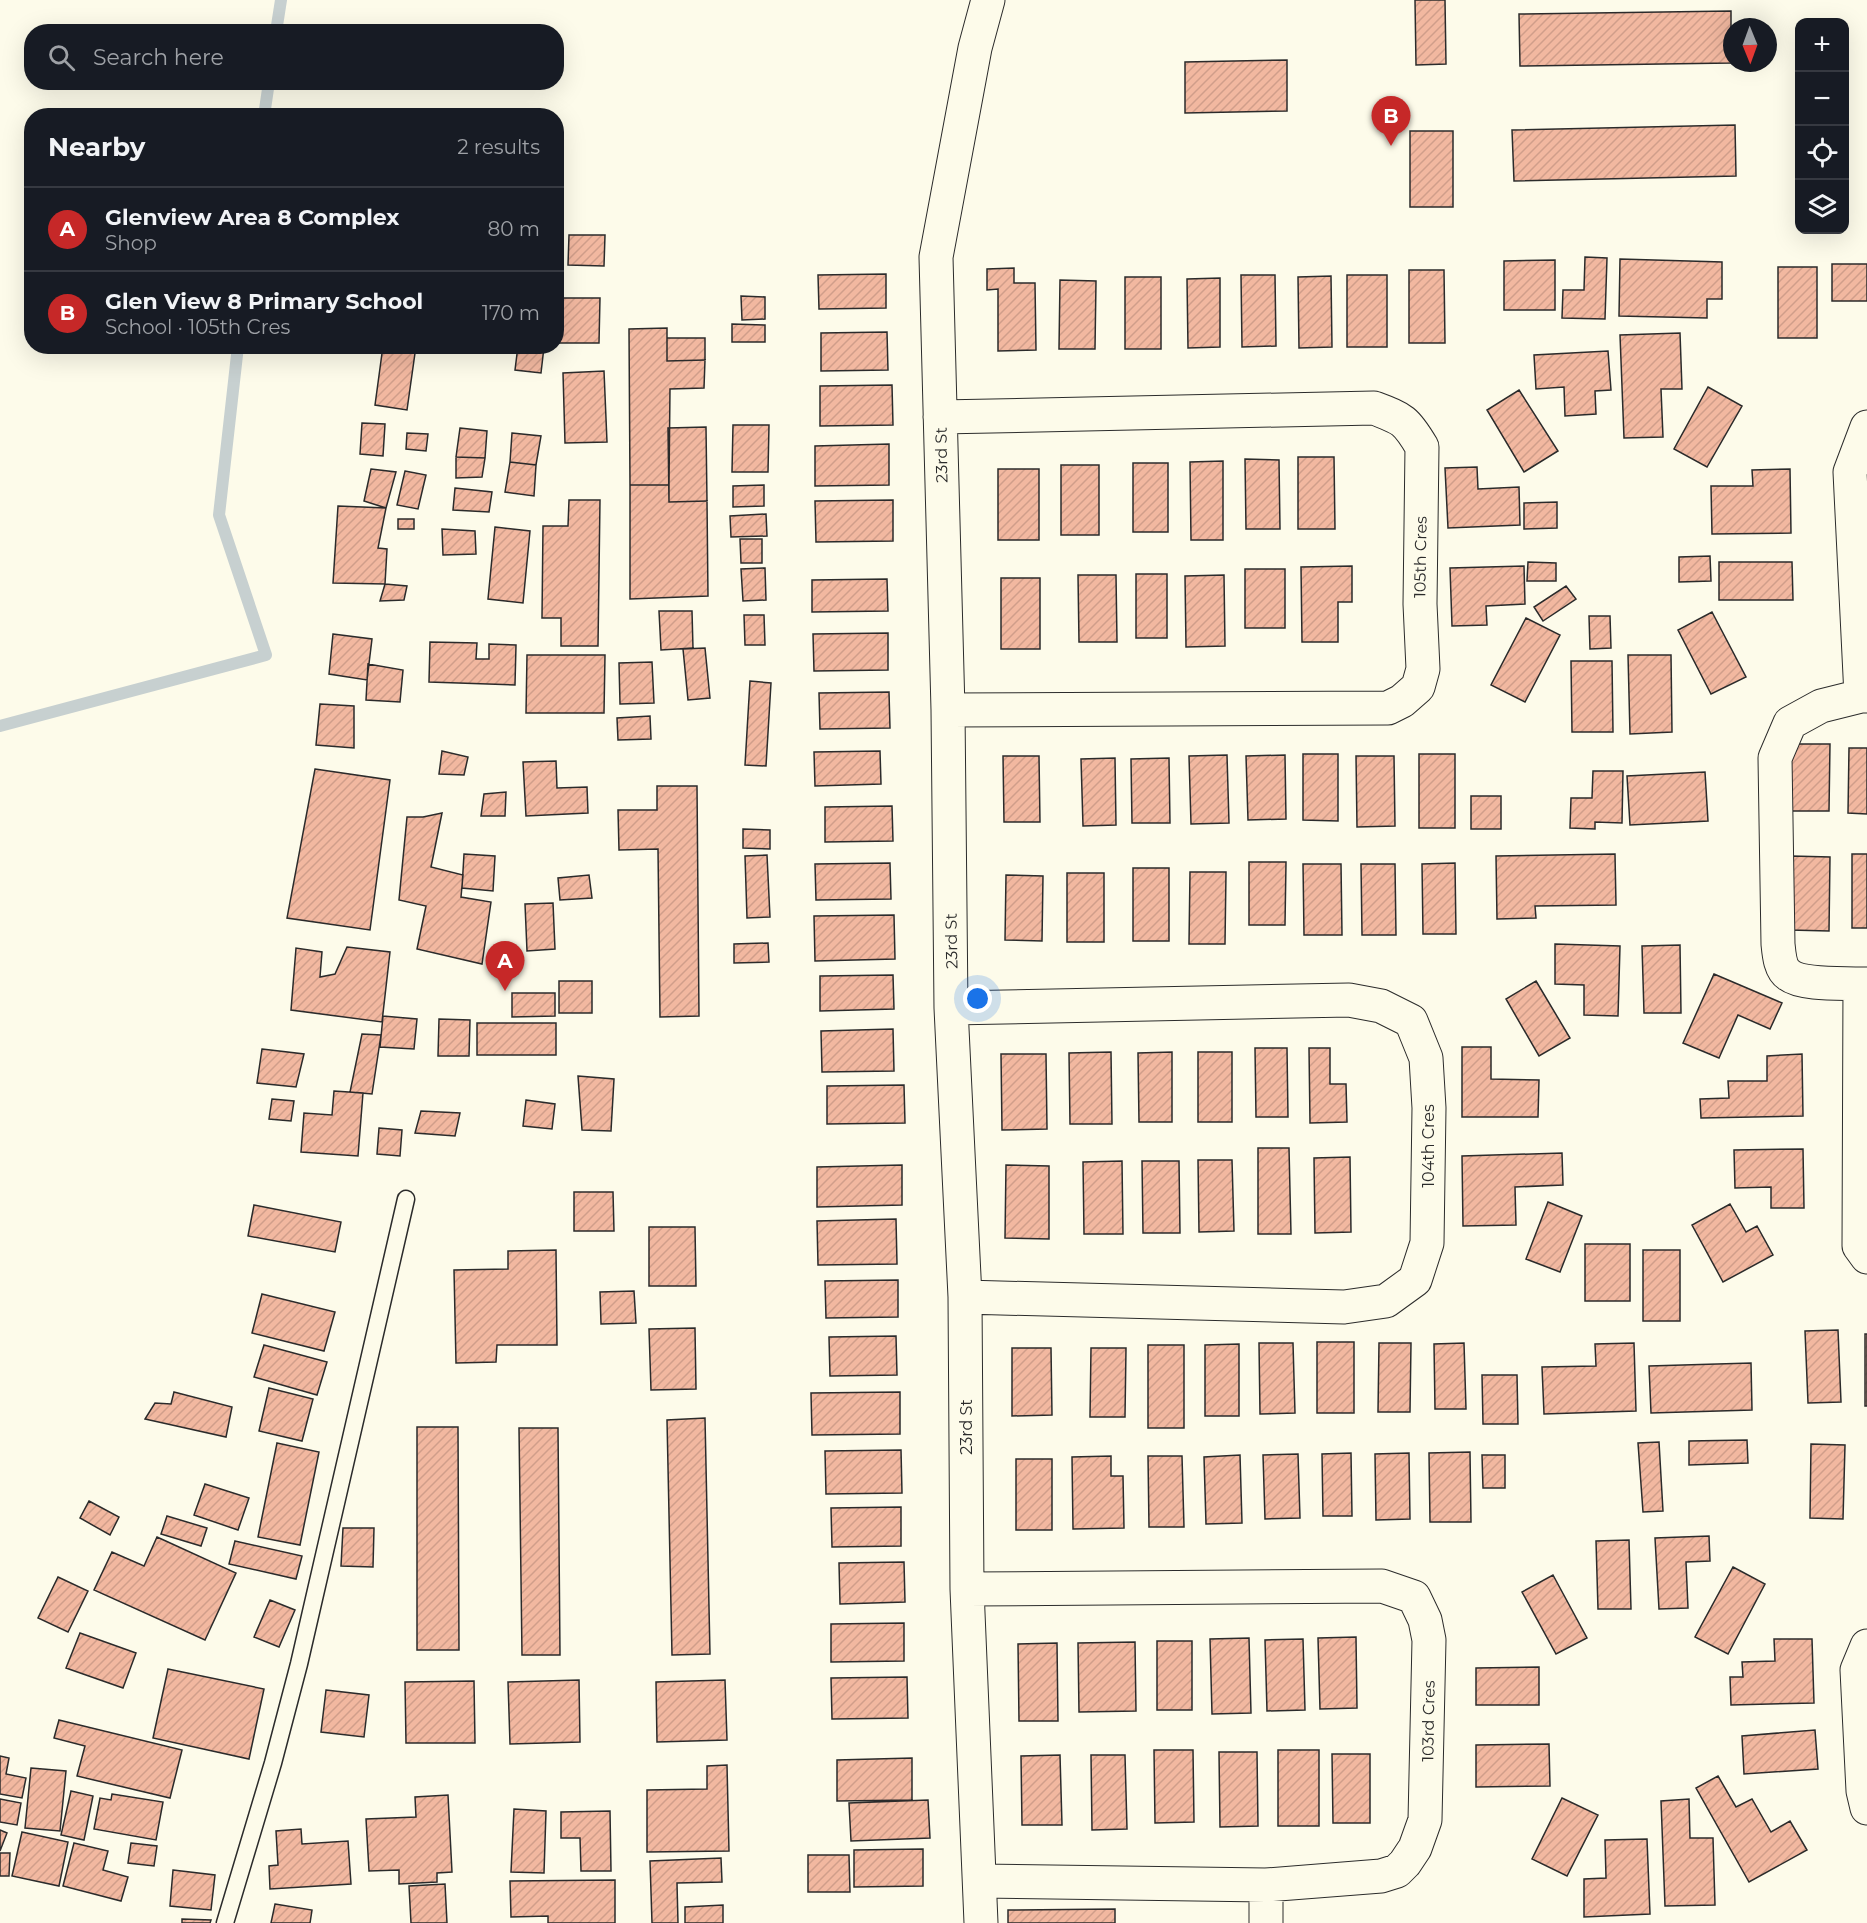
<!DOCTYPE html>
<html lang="en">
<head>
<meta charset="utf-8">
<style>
	:root { --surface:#171b24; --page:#242831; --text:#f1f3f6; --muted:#9ea1a6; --line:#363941; --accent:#c62828 }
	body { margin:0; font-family:Montserrat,sans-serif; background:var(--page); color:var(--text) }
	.controls { position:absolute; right:18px; top:18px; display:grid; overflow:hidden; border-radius:12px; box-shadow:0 6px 24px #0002 }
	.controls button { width:54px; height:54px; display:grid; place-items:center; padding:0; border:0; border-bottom:2px solid var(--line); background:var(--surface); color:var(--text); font:30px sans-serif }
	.compass { position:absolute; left:1723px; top:18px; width:54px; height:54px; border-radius:50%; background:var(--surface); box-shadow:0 6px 24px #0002; rotate:179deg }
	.you { position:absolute; left:978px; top:999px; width:21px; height:21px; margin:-15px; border:4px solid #fff; border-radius:50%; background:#1a73e8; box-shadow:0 0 0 9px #1a73e833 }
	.badge { display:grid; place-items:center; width:39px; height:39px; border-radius:50%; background:var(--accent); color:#fff; font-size:20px; font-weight:700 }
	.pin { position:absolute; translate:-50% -50px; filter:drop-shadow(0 2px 3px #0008) }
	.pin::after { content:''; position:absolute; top:32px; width:21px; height:18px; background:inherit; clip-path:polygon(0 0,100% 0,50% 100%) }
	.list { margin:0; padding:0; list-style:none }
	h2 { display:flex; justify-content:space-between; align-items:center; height:78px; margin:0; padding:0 24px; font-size:26px }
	h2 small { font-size:20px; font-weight:400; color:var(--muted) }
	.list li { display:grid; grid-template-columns:39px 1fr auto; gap:18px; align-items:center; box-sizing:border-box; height:84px; padding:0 24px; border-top:2px solid var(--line) }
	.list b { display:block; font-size:22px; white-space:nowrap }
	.list p { margin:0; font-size:20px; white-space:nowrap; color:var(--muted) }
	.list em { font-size:20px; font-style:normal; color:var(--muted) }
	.icon { flex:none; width:33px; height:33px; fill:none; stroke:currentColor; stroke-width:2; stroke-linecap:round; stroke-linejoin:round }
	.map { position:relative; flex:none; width:1867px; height:1923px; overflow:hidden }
	.search { position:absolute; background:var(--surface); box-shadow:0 6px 24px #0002; left:24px; top:24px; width:540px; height:66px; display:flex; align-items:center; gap:15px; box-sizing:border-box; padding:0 21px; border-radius:24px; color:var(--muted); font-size:22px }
	.panel { position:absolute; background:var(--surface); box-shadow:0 6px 24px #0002; left:24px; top:108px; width:540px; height:246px; border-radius:24px }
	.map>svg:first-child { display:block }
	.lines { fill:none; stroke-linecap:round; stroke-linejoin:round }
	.stream { stroke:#c7d0d0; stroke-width:12 }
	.building { fill:url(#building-hatch); stroke:#2b2b2b; stroke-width:1.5 }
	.lane-casing { stroke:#2b2b2b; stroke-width:19 }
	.street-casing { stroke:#2b2b2b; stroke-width:35 }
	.lane { stroke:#fdfbea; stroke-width:16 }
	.street { stroke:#fdfbea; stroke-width:33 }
	.labels { text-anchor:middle; stroke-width:4.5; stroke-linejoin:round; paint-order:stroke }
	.street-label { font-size:16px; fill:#2b2b2b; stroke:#fdfbea }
</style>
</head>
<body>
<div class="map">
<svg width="1867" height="1923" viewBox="0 0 1867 1923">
	<defs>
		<pattern id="building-hatch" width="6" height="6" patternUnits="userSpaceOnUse" patternTransform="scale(1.5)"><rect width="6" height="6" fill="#f2b8a0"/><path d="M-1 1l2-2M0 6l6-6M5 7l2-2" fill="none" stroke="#d09e8a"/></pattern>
	</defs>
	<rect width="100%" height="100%" fill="#fdfbea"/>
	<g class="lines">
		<!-- stream -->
		<path class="stream" d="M276,32L281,0
			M264,116L269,82
			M0,726L266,655L219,515L238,346"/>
	</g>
	<!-- building -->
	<path class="building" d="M1415,0H1445L1446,64L1416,65Z
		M1731,11V63L1520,66L1519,14Z
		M1287,60V111L1185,113V62Z
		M1735,125L1736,176L1514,181L1512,130Z
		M1410,131H1453V207H1410Z
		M569,235H605L604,266L568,265Z
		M1585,257L1607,258L1605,319L1562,318L1563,290H1584Z
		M1620,259L1722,262V299H1707V318L1619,316Z
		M1555,260V310H1504V261Z
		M1832,264H1867V301H1832Z
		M1778,267H1817V338H1778Z
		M1014,268V283H1035L1036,350L998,351V289L987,290V269Z
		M1409,270H1444L1445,343H1409Z
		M886,274V308L819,309L818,275Z
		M1241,275H1275L1276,346L1242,347Z
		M1347,275H1387V347H1347Z
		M1331,276L1332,347L1299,348L1298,277Z
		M1125,277H1161V349H1125Z
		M1220,278V347L1188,348L1187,279Z
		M1060,280L1096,281L1095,349H1059Z
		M741,296L765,297V319L742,320Z
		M556,298H600L599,343H556Z
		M732,324L765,325V342H732Z
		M667,328V361L705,360L704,388L670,389L669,485H630L629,329Z
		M887,332L888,370L821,371V333Z
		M1680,333L1682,389H1661L1663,437L1624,438L1620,335Z
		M667,338H705V360L667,361Z
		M383,346H416L407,410L375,405Z
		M518,346L544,347L541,373L515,370Z
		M1608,351L1611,390L1595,391L1596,414L1565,416L1564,387L1536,389L1534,355Z
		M604,371L607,442L565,443L563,373Z
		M892,385L893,425L820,426V386Z
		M1708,387L1742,406L1707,467L1674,449Z
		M1519,390L1558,451L1524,472L1487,410Z
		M362,423L385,424L383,456L360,454Z
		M733,425H769L768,472H732Z
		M706,427L707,501L669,502L668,428Z
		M460,428L487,431L485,458L456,457Z
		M407,433L428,434L426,451L406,449Z
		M512,433L541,436L536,465L510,462Z
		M889,444V485L815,486V446Z
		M456,457L485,458L482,477L456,478Z
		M1298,457H1334L1335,529H1298Z
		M1245,459L1279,460L1280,529H1246Z
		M1223,461V540H1191L1190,462Z
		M510,462L536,465L534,496L505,492Z
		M1133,463H1168V532H1133Z
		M1061,465H1099V535H1061Z
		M1477,467L1478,489L1519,487L1520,525L1448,528L1445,468Z
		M371,469L396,472L386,508L364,501Z
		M998,469H1039V540H998Z
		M1790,469L1791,533L1712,534L1711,486H1753L1752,470Z
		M405,471L426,475L418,509L397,505Z
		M630,485H669V502L707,501L708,596L630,599Z
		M764,485V506L733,507V486Z
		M455,488L492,492L489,512L453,510Z
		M569,500H600L598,646H561V618H542L543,526H568Z
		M893,500V541L816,542L815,501Z
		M1557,502V528L1524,529V503Z
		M338,506L386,508L378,548L387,549L385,584L333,583Z
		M766,514L767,536L731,537L730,516Z
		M398,519H414V529H398Z
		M495,527L530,531L523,603L488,599Z
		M442,529L475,531L476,554L443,555Z
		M740,539H762V563H741Z
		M1710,556L1711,581L1679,582V557Z
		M1528,562L1556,563V581H1527Z
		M1719,562H1792L1793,600H1719Z
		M1352,566V602H1338V642H1302L1301,567Z
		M1524,566L1525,604L1486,606L1487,625L1452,626L1450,568Z
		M765,568L766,600L743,601L741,569Z
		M1245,569H1285V628H1245Z
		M1136,574H1167V638H1136Z
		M1078,575H1116L1117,642H1079Z
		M1224,575L1225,646L1186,647L1185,576Z
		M1001,578H1040V649H1001Z
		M887,579L888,611L812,612V580Z
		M385,584L407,586L404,600L380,601Z
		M1566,586L1576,599L1543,621L1534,607Z
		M659,611H692L693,648L661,650Z
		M1712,612L1746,677L1711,694L1678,630Z
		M744,615H764L765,645H745Z
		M1589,616H1610L1611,648L1590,649Z
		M1526,618L1560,635L1525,702L1491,685Z
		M888,633V670L814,671L813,634Z
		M333,634L372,639L367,680L329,674Z
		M430,642L477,643L476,659H489V644L516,645L515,685L429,682Z
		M705,648L710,698L688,700L683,649Z
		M527,655H605L604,713H526Z
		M1628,655H1671L1672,732L1630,734Z
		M1571,661H1612L1613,732H1572Z
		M652,662L654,703L620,704L619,663Z
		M368,664L403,670L400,702L366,700Z
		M750,681L771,683L766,766L745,765Z
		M889,692L890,728L820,729L819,693Z
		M320,704L354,706V748L316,745Z
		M650,716L651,739L618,740L617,718Z
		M1790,744H1830L1829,811H1789Z
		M1849,748H1867V814L1848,813Z
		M442,751L468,757L464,775L439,774Z
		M880,751L881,784L815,786L814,752Z
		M1303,754H1338V821L1303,820Z
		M1419,754H1455V828H1419Z
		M1227,755L1229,823L1191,824L1189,756Z
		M1285,755L1286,819L1248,820L1246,756Z
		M1003,756H1039L1040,822H1004Z
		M1356,756H1394L1395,826L1357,827Z
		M1115,758L1116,825L1083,826L1081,759Z
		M1169,758L1170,823H1132L1131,759Z
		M556,761L557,788L587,787L588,813L526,816L523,762Z
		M315,769L390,780L370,930L287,918Z
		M1593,771H1623L1622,823L1595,822V829L1570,828L1571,798H1592Z
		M1705,772L1708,821L1630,825L1627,776Z
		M657,786H697L699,1016L660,1017L658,849L619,850L618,810H657Z
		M506,792L505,816H481L484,794Z
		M1471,796H1501V829H1471Z
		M892,806L893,841L825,842V807Z
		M442,813L431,867L463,875L461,897L491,902L482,964L417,949L426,906L399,900L407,817H423Z
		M743,829L770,830V849L743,848Z
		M464,854L495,856L493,891L462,888Z
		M1615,854L1616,905L1535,906L1536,918L1497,919L1496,856Z
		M1852,854H1867V928H1852Z
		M767,855L770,917L747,918L745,856Z
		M1791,856L1830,857L1829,931L1790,930Z
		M1249,862H1286L1285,925H1249Z
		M890,863L891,899L816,900L815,864Z
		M1455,863L1456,934H1423L1422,864Z
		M1303,864H1341L1342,935H1304Z
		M1361,864H1395L1396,935H1362Z
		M1133,868H1169V941H1133Z
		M1190,872H1226L1225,944H1189Z
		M1067,873H1104V942H1067Z
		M589,875L592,898L560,900L558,878Z
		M1006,875L1043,876L1042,941L1005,940Z
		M553,903L555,949L527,951L525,904Z
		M894,915L895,959L815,961L814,916Z
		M768,943L769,962L734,963V944Z
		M1555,944L1620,946L1618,1016L1584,1015V985L1555,984Z
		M1680,945L1681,1013H1644L1642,946Z
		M347,947L390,952L382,1022L291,1010L296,948L322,952L320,977L335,974Z
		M1714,974L1782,1003L1770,1029L1738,1015L1719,1058L1683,1043Z
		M893,975L894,1009L820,1011V976Z
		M559,981H592V1013H559Z
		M1536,981L1570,1038L1539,1056L1506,999Z
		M512,993H555V1016L512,1017Z
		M383,1016L417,1019L414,1049L380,1047Z
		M439,1019L470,1020L469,1056H438Z
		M477,1023H556V1055H477Z
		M893,1029L894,1071L822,1072L821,1031Z
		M362,1034L381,1035L372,1094L350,1092Z
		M1462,1047H1491V1079L1539,1080L1538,1117H1462Z
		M1255,1048H1287L1288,1117H1256Z
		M1309,1048H1330V1084H1346L1347,1122L1310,1123Z
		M262,1049L304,1054L296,1087L257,1083Z
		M1111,1052L1112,1124H1070L1069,1053Z
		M1172,1052V1122H1139L1138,1053Z
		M1198,1052H1232V1122H1198Z
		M1001,1054H1046L1047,1129L1002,1130Z
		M1802,1054L1803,1116L1701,1118L1700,1099L1729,1098L1728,1081H1767V1056Z
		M578,1076L614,1079L611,1131L582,1130Z
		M904,1085L905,1123L827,1124V1086Z
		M334,1091L363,1093L358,1156L301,1152L304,1113L332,1115Z
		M272,1099L294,1101L291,1121L269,1119Z
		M526,1100L555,1104L552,1129L523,1126Z
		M421,1111L460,1113L455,1136L415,1133Z
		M379,1128L402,1130L400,1156L377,1154Z
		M1258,1148H1289L1291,1234H1258Z
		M1803,1149L1804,1208H1771V1187L1735,1188L1734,1150Z
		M1562,1153L1563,1185L1515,1187L1516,1225L1463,1226L1462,1156Z
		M1350,1157L1351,1232L1315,1233L1314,1158Z
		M1198,1160H1232L1234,1231L1199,1232Z
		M1122,1161L1123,1234H1084L1083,1162Z
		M1142,1161H1179L1180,1233H1143Z
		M902,1165V1205L817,1207V1167Z
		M1006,1165L1049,1166V1239L1005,1238Z
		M574,1192H613L614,1231H574Z
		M1548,1202L1582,1216L1560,1272L1526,1259Z
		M1730,1204L1746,1232L1757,1226L1773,1255L1723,1282L1692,1225Z
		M254,1205L341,1222L335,1252L248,1236Z
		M896,1219L897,1264L818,1265L817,1221Z
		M649,1227H695L696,1286H649Z
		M1585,1244H1630V1301H1585Z
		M556,1250L557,1345H497L496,1362L456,1363L454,1270L508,1269V1251Z
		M1643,1250H1680V1321H1643Z
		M898,1280V1317L826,1318L825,1281Z
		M634,1291L636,1323L601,1324L600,1292Z
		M262,1294L335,1312L324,1351L252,1333Z
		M695,1328L696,1389L651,1390L649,1329Z
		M1838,1330L1841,1402L1808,1403L1805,1331Z
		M1865,1334H1867V1406H1865Z
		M896,1336L897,1375L830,1376L829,1337Z
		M1317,1342H1354V1413H1317Z
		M1259,1343H1293L1295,1413L1260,1414Z
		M1379,1343H1411L1410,1412H1378Z
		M1464,1343L1466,1409H1435L1434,1344Z
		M1634,1343L1636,1411L1544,1414L1542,1367L1596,1366L1595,1344Z
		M1239,1344V1416H1205V1345Z
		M264,1345L327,1362L317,1395L254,1377Z
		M1148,1345H1184V1428H1148Z
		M1012,1348H1051L1052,1415L1012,1416Z
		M1091,1348H1126L1125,1417H1090Z
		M1751,1363L1752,1410L1651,1413L1649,1366Z
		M1482,1375H1517L1518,1424H1483Z
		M269,1388L313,1399L302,1441L259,1431Z
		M174,1392L232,1407L226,1437L145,1419L155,1403L171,1404Z
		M900,1392V1434L812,1435L811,1393Z
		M705,1418L710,1654L672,1655L667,1420Z
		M417,1427H458L459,1650H417Z
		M519,1428H558L560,1655H522Z
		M1747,1440L1748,1463L1689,1465V1441Z
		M1659,1442L1663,1511L1643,1512L1638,1443Z
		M277,1443L319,1452L300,1545L258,1537Z
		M1811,1444L1845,1445L1843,1519L1810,1518Z
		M901,1450L902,1493L826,1494L825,1451Z
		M1470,1452L1471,1522H1430L1429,1453Z
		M1351,1453L1352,1516H1323L1322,1454Z
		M1409,1453L1410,1519L1376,1520L1375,1454Z
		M1298,1454L1300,1518L1265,1519L1263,1455Z
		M1240,1455L1242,1523L1206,1524L1204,1457Z
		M1482,1455H1505V1488H1483Z
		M1111,1456V1476H1123L1124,1528L1073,1529L1072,1457Z
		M1148,1456H1182L1184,1527H1149Z
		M1016,1459H1052V1530H1016Z
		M205,1484L249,1498L238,1530L194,1515Z
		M89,1501L119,1517L110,1535L80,1518Z
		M901,1507V1546L832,1547L831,1508Z
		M167,1516L207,1528L201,1546L161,1534Z
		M343,1528H374L373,1567L341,1566Z
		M1709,1536L1710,1561L1686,1562L1688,1608L1659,1609L1655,1538Z
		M157,1537L236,1573L205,1640L94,1590L112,1552L144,1566Z
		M1629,1540L1631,1609H1598L1596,1541Z
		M235,1541L302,1556L296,1579L229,1564Z
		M904,1562L905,1602L840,1604L839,1563Z
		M1733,1567L1765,1584L1728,1654L1695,1637Z
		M1553,1575L1587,1638L1556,1654L1522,1592Z
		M58,1577L88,1591L68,1632L38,1618Z
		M270,1600L295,1610L279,1647L254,1637Z
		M904,1623V1661L831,1662V1624Z
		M80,1633L136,1653L123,1688L66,1668Z
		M1356,1637L1357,1708L1320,1709L1318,1638Z
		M1249,1638L1251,1713L1212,1714L1210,1639Z
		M1303,1639L1305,1710L1267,1711L1265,1640Z
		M1774,1639H1812L1814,1703L1731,1705L1730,1677H1743L1742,1662L1775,1661Z
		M1157,1641H1192V1710H1157Z
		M1135,1642L1136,1711L1079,1712L1078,1643Z
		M1057,1643L1058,1721H1019L1018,1644Z
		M1539,1667V1705H1476V1668Z
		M168,1669L264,1689L249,1759L153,1738Z
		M907,1677L908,1718L832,1719L831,1678Z
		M579,1680L580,1742L510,1744L508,1682Z
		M725,1680L727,1740L657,1742L656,1682Z
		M474,1681L475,1743H406L405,1682Z
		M326,1690L369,1695L364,1737L321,1732Z
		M59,1720L182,1750L170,1798L77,1776L85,1746L54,1738Z
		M1815,1730L1818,1769L1744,1774L1742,1736Z
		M1549,1744L1550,1786L1476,1787V1745Z
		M1154,1750H1193L1194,1822L1155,1823Z
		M1278,1750H1319V1826H1278Z
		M1219,1752H1257L1258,1826L1220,1827Z
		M1332,1754H1370V1823H1333Z
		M1060,1755L1062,1825H1022L1021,1756Z
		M1091,1755H1125L1127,1829L1092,1830Z
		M0,1756L9,1758L6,1774L26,1778L22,1798L0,1794Z
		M912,1758V1800L837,1801V1760Z
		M727,1765L729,1851L647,1852V1790L707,1789V1766Z
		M31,1768L66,1771L60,1831L25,1828Z
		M1718,1776L1736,1807L1752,1799L1771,1832L1790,1821L1807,1850L1749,1882L1696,1788Z
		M71,1791L93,1796L84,1840L61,1835Z
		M112,1794L163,1802L156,1840L94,1829L100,1798L111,1800Z
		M448,1795L452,1872L437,1873V1882L399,1884V1870L369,1871L366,1819L416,1817L415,1797Z
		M1562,1798L1598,1815L1567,1876L1532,1859Z
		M0,1799L21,1803L17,1825L0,1822Z
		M1689,1799L1690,1838H1713L1715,1905L1665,1906L1661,1801Z
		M928,1800L930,1838L851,1841L849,1803Z
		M514,1809L546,1811L544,1873L511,1872Z
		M610,1811L611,1871H581L580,1838H561V1812Z
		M301,1829L302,1844L348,1841L351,1884L270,1889L269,1866L278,1865L276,1831Z
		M0,1830L7,1833L0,1851Z
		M22,1832L68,1842L59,1886L12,1876Z
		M1647,1839L1650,1914L1584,1917V1879L1606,1878L1605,1840Z
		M74,1843L108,1851L103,1870L128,1877L121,1901L63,1886Z
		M131,1843L157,1846L154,1866L128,1863Z
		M923,1849V1886L854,1887V1850Z
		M0,1853H10L9,1876H0Z
		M808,1855H849L850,1892H808Z
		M721,1858L722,1882L677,1883L678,1923H652L650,1861Z
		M173,1870L215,1875L211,1910L170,1906Z
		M615,1880V1923H548V1916L511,1917L510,1881Z
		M445,1884L447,1923H411L409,1886Z
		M275,1904L312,1910L310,1923H271Z
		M723,1905V1923H685V1907Z
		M1115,1909V1923H1008V1910Z
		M182,1919L211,1920L210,1923H182Z"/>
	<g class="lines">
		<!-- lane casing -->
		<g class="lane-casing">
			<path id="lane" d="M225,1923L273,1763L299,1664L406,1199"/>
		</g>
		<!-- street casing -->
		<g class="street-casing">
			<path id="street" d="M940,417L1374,408C1403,419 1406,420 1422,447L1420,604L1423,669L1418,687L1402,701L1388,708L948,710
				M1867,427L1850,472L1861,696H1867
				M1860,984C1843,983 1802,985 1789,975C1780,969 1779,954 1778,944L1775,758L1790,723L1821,706L1861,696
				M1867,984H1860L1859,1246L1867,1257
				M951,1008L1349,1000L1381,1006L1411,1021L1426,1058L1429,1108L1427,1243L1415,1280L1386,1301L1344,1307L965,1297
				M967,1589L1382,1586L1414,1597L1425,1620L1429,1640L1425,1820L1415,1848L1405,1863L1397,1871L1381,1876L1266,1885L980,1881
				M1867,1646L1857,1670L1863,1791L1867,1808
				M981,1923L967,1589L965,1297L951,1008L948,710L936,257L975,48L988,0
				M1266,1923V1885"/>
		</g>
		<!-- lane -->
		<use href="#lane" class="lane"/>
		<!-- street -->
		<use href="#street" class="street"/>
	</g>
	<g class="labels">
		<!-- street labels -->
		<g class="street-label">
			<text transform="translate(941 455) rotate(-91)" y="6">23rd St</text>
			<text transform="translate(1420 557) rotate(-89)" y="6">105th Cres</text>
			<text transform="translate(951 941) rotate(-91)" y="6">23rd St</text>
			<text transform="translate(1428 1146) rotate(-90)" y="6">104th Cres</text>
			<text transform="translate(966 1427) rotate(-90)" y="6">23rd St</text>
			<text transform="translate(1428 1721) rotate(-89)" y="6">103rd Cres</text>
		</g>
	</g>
</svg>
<div class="controls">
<button>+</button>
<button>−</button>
<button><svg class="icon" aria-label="locate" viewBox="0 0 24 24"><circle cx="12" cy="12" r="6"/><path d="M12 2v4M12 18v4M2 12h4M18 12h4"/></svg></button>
<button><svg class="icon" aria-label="layers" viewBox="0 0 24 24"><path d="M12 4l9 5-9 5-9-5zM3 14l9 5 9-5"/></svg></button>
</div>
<svg class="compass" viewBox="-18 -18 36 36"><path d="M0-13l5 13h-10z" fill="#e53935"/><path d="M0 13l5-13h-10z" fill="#9ea1a6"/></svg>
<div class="you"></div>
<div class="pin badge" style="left:505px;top:991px">A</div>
<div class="pin badge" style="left:1391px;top:146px">B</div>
<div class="search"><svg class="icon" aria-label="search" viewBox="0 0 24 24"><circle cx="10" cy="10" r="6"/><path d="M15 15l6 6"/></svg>Search here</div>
<section class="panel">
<h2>Nearby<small>2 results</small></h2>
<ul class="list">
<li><span class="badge">A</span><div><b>Glenview Area 8 Complex</b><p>Shop</p></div><em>80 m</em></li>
<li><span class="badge">B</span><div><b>Glen View 8 Primary School</b><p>School · 105th Cres</p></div><em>170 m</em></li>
</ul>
</section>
</div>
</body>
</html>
